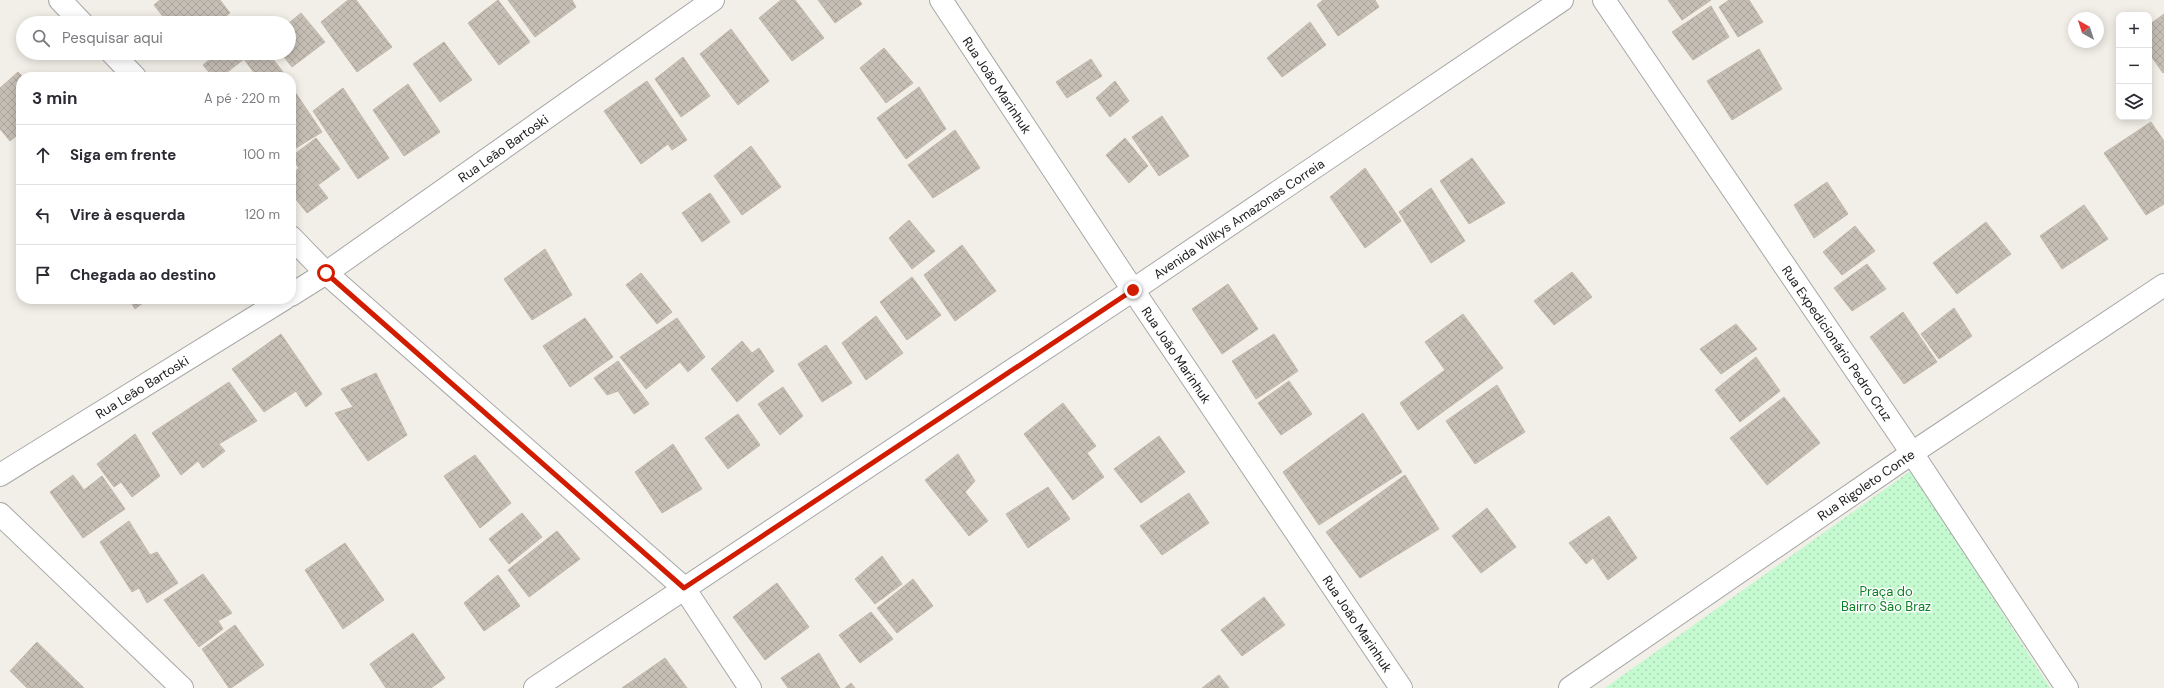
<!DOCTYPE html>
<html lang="pt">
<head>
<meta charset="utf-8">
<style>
	:root { --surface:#fff; --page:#f2f2f3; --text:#2b2b33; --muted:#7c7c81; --line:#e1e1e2 }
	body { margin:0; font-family:"DM Sans",sans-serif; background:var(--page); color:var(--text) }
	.controls { position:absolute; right:12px; top:12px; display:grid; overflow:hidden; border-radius:8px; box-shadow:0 2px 10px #0003 }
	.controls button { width:36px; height:36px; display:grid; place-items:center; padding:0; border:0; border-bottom:1px solid var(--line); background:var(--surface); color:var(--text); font:20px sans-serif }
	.compass { position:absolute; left:2068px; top:12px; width:36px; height:36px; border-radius:50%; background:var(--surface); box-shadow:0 2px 10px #0003; rotate:321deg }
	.stop { position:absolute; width:12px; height:12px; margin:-9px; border:3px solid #d11c00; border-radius:50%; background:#fff }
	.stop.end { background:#d11c00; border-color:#fff; box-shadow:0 1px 4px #0008 }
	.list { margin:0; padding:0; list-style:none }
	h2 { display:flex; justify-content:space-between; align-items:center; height:52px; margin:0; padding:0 16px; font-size:17px }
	h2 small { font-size:13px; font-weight:400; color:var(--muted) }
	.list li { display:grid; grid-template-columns:26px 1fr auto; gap:12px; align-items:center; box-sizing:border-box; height:60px; padding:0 16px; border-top:1px solid var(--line) }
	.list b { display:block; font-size:15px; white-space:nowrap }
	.list em { font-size:13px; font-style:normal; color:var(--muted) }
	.icon { flex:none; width:22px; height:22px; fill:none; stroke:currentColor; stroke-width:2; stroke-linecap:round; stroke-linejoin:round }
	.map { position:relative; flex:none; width:2164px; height:688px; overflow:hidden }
	.search { position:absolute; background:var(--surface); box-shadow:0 2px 10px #0003; left:16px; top:16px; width:280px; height:44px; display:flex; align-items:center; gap:10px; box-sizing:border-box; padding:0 14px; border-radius:22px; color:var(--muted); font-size:15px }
	.panel { position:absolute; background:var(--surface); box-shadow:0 2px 10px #0003; left:16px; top:72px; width:280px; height:232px; border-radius:16px }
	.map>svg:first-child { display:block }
	.park { fill:url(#park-dots) }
	.building { fill:url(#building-cross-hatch); stroke:#c3b8a9 }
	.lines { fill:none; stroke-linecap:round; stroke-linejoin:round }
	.minor-casing { stroke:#a7a7a7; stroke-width:24 }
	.minor { stroke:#fff; stroke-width:22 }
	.route { stroke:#d11c00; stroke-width:5 }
	.labels { text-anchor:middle; stroke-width:3; stroke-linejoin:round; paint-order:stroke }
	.street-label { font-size:13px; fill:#202020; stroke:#fff }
	.park-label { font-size:13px; fill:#0b8125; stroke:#fff }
</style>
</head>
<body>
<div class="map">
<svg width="2164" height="688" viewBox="0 0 2164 688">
	<defs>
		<pattern id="park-dots" width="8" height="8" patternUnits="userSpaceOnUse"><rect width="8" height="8" fill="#c5fad0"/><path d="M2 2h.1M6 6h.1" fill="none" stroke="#a9d6b2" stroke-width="1.8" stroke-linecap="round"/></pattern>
		<pattern id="building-cross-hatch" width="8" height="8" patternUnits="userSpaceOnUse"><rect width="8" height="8" fill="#c6bfb6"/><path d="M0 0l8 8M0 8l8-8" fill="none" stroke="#aaa49c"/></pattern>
	</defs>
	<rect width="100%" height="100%" fill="#f1efe7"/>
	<!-- park -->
	<path class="park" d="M1912,470L2050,688H1605Z"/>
	<!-- building -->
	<path class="building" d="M160,0H220L230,13L217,23H168L154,5Z
		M348,0H356L392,47L357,72L321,22Z
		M498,0L530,42L499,65L468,23Z
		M508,0H572L576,7L535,37Z
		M781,0H795L824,38L792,61L759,18Z
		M818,0H859L862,4L835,23Z
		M1323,0H1375L1379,7L1338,36L1317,5Z
		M1668,0H1711L1682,20Z
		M1729,0H1749L1763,22L1738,37L1719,7Z
		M1711,6L1729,37L1693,60L1672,32Z
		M301,13L325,42L292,67L281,53H289V23Z
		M2164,14V72L2163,73L2149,53V25Z
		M1310,22L1326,45L1282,77L1267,58Z
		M731,29L769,81L738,105L700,54Z
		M444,42L472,80L440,102L413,64Z
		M884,48L913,83L886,103L860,68Z
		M1759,49L1782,89L1732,120L1707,81Z
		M217,53H268L287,77H251L255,74L244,59L221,77H213L203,65Z
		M683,57L710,96L681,117L655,79Z
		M1091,59L1102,76L1067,98L1056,82Z
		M18,72L23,77H21V132L10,141L0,129V88Z
		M647,81L687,140L672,150L668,144L641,164L604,111Z
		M1115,81L1129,101L1110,117L1096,98Z
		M408,84L440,132L404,156L373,110Z
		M291,86L322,132L291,151Z
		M919,87L946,129L906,159L877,118Z
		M343,88L389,158L358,179L313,111Z
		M1162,116L1189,156L1159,176L1132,137Z
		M2151,122L2164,141V204L2146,215L2104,153Z
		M955,130L980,168L933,198L908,165Z
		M316,138L340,169L318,185L328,198L307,213L291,193V175L299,168L291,157Z
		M1125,138L1148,166L1129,183L1106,155Z
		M751,146L781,187L742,215L714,176Z
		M1472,158L1505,203L1469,224L1440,181Z
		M1365,168L1401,221L1365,248L1330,197Z
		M1827,182L1848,214L1814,238L1794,205Z
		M1431,188L1465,241L1431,263L1399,212Z
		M710,193L730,222L702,242L682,213Z
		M2084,205L2108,239L2062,269L2040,236Z
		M909,220L935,251L912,269L889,238Z
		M1986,222L2011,254L1957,294L1933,263Z
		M1855,226L1875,251L1842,275L1823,252Z
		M962,245L996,291L955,321L924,275Z
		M545,249L572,295L532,320L504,279Z
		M1867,264L1886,289L1852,311L1834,288Z
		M1572,272L1592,297L1554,325L1534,301Z
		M641,273L672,312L657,324L626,285Z
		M912,277L941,315L907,340L880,302Z
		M1228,284L1258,329L1222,354L1192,309Z
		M129,299H148L135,309Z
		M1954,308L1972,336L1939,359L1921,334Z
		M1903,312L1937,362L1904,384L1870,337Z
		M1463,314L1503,368L1418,430L1400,403L1445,370L1425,342Z
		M876,316L903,353L866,380L842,343Z
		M585,318L613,357L570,387L543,346Z
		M677,318L705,357L688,372L680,362L646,389L620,357Z
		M1736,324L1757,349L1721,374L1700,349Z
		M281,334L322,394L306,407L296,391L264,412L232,369Z
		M1274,334L1298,371L1256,399L1232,361Z
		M742,341L752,353L759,348L774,371L737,402L711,369Z
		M826,345L852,383L822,402L798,364Z
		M1756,357L1780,391L1740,422L1715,390Z
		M618,361L649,404L634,414L618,391L607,395L594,378Z
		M376,373L407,435L368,461L335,413L353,407L341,389Z
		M1289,381L1312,414L1281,435L1258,403Z
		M229,382L257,421L219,444L225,451L203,468L198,461L181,475L152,433Z
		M1497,385L1525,432L1475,464L1446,421Z
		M783,387L803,416L780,435L758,404Z
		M1784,397L1820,443L1767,485L1730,438Z
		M1063,403L1096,446L1087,453L1104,477L1073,500L1024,434Z
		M1363,413L1402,472L1319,525L1283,472Z
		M738,414L760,445L728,469L705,438Z
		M135,434L160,476L132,497L121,482L114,487L97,464Z
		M1159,436L1185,472L1141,503L1114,469Z
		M673,444L702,489L662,513L635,472Z
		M958,454L975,481L965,492L988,521L969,536L925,480Z
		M475,455L511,503L480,528L444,476Z
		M73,475L84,490L102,476L125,509L83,538L50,492Z
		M1405,475L1439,529L1360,578L1326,532Z
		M1048,487L1070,519L1028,548L1006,514Z
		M1189,493L1209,523L1162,555L1140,526Z
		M1487,508L1516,547L1481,573L1452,536Z
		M522,513L542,537L509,564L489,539Z
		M1609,516L1637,558L1608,580L1593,558L1586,564L1569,543Z
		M129,521L150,555L157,552L178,583L147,603L139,588L132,592L100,542Z
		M557,531L580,559L529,597L508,570Z
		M345,543L384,600L343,629L305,570Z
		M882,556L902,584L875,604L855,579Z
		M203,574L232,613L218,621L223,629L199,647L164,600Z
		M498,575L520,606L484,631L464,603Z
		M913,579L933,606L897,633L877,608Z
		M777,583L809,627L765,660L733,617Z
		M1264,597L1285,625L1242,656L1221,630Z
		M871,612L893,639L860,663L839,635Z
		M235,625L264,665L231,688H229L202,649Z
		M413,633L445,678L431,688H386L370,664Z
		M37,642L84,688H27L10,671Z
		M819,653L840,688H788L781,678Z
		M665,658L687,688H622Z
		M1219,675L1229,688H1202Z
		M851,683L855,688H845Z"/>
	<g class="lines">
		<!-- minor casing -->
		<g class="minor-casing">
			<g id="minor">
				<path d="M60,0L82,23"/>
				<path id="s1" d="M941,0L1133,290L1401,688"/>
				<path id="s2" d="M1604,0L1912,453L2067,688"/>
				<path d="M112,53L135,77"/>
				<path d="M291,237L326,273L684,588L750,688"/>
				<path id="s3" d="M291,295L326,273L713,0"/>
				<path id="s4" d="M0,475L284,299"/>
				<path d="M0,514L182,688"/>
				<path id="s5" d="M535,688L1133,290L1562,0"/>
				<path id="s6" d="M1570,688L1912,453L2164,285"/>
			</g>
		</g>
		<!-- minor -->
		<use href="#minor" class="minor"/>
	</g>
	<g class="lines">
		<!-- route -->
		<path class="route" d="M326,273L684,588L1133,290"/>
	</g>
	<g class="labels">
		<!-- street labels -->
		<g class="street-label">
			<text dy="5" stroke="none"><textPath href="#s1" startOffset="102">Rua João Marinhuk</textPath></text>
			<text dy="5" stroke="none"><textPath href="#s3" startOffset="258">Rua Leão Bartoski</textPath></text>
			<text dy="5" stroke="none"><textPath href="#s5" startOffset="846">Avenida Wilkys Amazonas Correia</textPath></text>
			<text dy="5" stroke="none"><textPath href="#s2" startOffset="415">Rua Expedicionário Pedro Cruz</textPath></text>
			<text dy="5" stroke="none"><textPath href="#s1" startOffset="426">Rua João Marinhuk</textPath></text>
			<text dy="5" stroke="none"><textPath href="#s4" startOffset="167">Rua Leão Bartoski</textPath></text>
			<text dy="5" stroke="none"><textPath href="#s6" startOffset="359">Rua Rigoleto Conte</textPath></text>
			<text dy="5" stroke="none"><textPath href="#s1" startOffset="750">Rua João Marinhuk</textPath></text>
		</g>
		<!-- park labels -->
		<g class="park-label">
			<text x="1886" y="596">Praça do<tspan x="1886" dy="15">Bairro São Braz</tspan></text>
		</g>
	</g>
</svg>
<div class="controls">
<button>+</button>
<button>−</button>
<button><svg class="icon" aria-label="layers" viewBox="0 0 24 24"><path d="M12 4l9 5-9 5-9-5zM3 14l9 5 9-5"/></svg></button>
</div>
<svg class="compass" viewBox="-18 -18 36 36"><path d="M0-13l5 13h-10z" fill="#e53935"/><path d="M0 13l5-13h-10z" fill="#7c7c81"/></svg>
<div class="stop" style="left:326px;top:273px"></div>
<div class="stop end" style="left:1133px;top:290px"></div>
<div class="search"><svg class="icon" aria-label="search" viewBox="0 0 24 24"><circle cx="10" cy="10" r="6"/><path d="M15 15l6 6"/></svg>Pesquisar aqui</div>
<section class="panel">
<h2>3 min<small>A pé · 220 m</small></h2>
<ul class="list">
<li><svg class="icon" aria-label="ahead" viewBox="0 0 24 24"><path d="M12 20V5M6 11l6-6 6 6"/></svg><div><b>Siga em frente</b></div><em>100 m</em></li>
<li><svg class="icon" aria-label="left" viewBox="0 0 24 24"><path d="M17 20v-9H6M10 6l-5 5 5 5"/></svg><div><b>Vire à esquerda</b></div><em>120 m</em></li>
<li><svg class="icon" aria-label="arrive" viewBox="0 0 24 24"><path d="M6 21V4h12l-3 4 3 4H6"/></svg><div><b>Chegada ao destino</b></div></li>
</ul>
</section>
</div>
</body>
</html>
